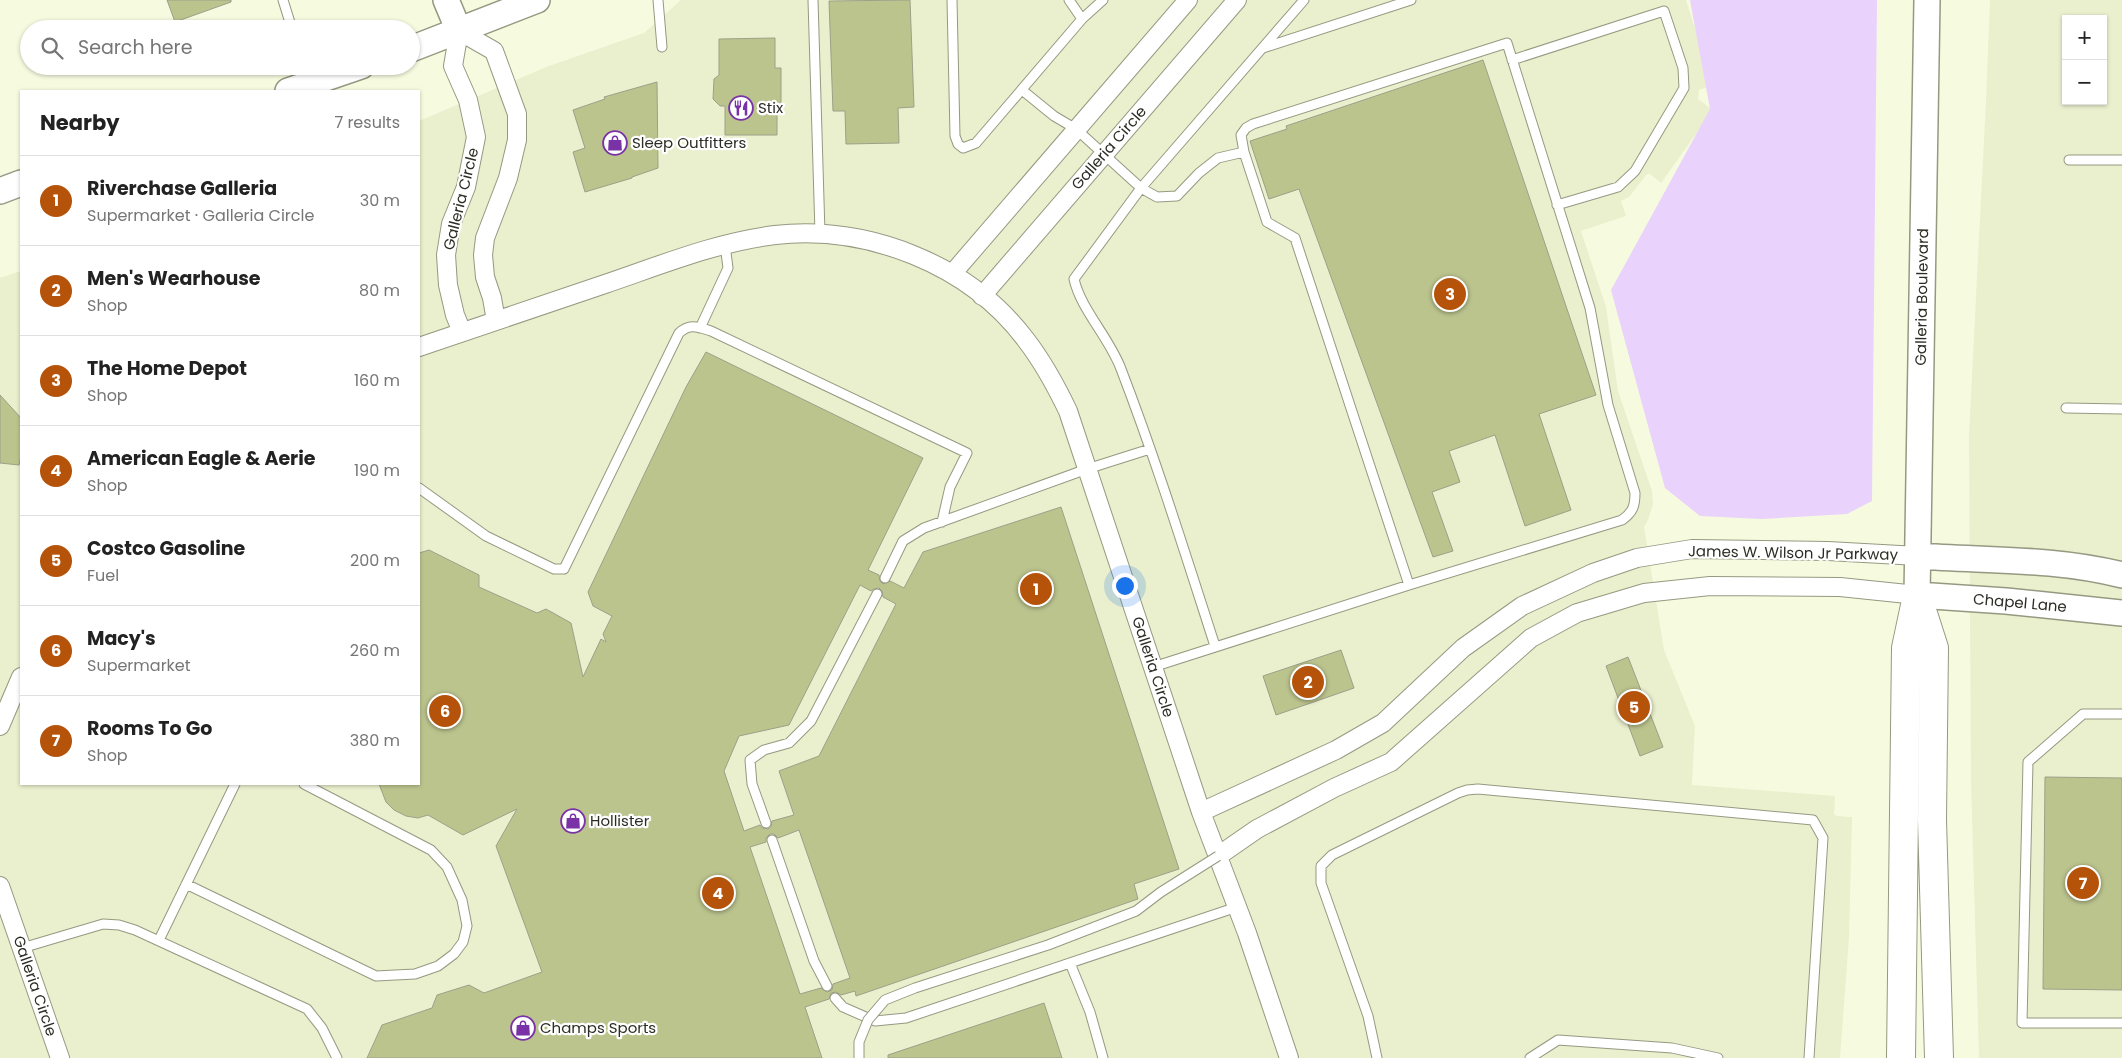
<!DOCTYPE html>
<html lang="en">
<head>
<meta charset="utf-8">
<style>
	:root { --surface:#fff; --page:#f2f2f2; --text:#222; --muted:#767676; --line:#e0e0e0; --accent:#b45309 }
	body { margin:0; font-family:Poppins,sans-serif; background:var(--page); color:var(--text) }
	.controls { position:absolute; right:15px; top:15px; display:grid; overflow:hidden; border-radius:0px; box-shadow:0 1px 4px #0004 }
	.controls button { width:45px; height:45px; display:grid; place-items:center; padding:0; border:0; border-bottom:1px solid var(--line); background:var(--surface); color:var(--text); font:25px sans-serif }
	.you { position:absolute; left:1124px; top:585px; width:18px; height:18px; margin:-12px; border:4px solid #fff; border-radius:50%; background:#1a73e8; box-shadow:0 0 0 8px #1a73e833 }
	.badge { display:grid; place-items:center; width:32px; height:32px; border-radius:50%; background:var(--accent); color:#fff; font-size:16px; font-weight:700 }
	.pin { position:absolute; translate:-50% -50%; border:2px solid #fff; box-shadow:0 1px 5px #0006 }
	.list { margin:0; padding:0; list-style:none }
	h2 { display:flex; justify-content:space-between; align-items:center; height:65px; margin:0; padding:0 20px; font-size:21px }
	h2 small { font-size:16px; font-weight:400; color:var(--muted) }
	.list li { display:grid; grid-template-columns:32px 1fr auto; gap:15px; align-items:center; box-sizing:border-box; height:90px; padding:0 20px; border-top:1px solid var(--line) }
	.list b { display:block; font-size:19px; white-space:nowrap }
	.list p { margin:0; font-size:16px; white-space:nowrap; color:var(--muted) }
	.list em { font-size:16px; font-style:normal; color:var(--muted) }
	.icon { flex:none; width:28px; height:28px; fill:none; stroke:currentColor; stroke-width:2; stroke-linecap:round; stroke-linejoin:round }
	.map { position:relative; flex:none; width:2122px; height:1058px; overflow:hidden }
	.search { position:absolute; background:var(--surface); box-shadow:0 1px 4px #0004; left:20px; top:20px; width:400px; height:55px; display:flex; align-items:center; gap:12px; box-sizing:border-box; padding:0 18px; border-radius:28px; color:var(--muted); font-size:19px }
	.panel { position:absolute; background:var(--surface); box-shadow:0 1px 4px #0004; left:20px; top:90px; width:400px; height:695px; border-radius:0px }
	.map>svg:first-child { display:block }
	.built { fill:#eaefcd; fill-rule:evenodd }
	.green { fill:#e9d2fc }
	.building { fill:#bcc48e; stroke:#9ca088; fill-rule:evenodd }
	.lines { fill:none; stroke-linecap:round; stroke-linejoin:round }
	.lane-casing { stroke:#969981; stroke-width:11 }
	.street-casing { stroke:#969981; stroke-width:20 }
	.secondary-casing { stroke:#969981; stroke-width:28 }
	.highway-casing { stroke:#969981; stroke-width:30 }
	.lane { stroke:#fff; stroke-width:9 }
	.street { stroke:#fff; stroke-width:18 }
	.secondary { stroke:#fff; stroke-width:25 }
	.highway { stroke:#fff; stroke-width:28 }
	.lane-bridge-casing { stroke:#969981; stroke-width:11; stroke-linecap:butt }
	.lane-bridge { stroke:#fff; stroke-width:9 }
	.labels { text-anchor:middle; stroke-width:4.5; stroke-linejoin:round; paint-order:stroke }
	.poi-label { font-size:15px; fill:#2c2d24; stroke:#fff; text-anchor:start }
	.street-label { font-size:15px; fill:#2c2d24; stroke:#fff }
</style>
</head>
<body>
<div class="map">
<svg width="2122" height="1058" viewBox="0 0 2122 1058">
	<rect width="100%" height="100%" fill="#f6fbe0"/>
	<!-- built -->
	<path class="built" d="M681,0H1686L1713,85L1699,90L1698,99L1713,110L1661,183L1650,174H1647L1629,197L1621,201L1626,216L1581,231L1606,307L1618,391L1652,491L1653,504L1648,520L1644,527L1664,650L1695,726L1692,785L1835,796L1834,814L1836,816L1852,817L1849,937L1840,1058H0V278L21,271V784H419V121L549,66L644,33Z
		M1990,0H2122V1058H1979L1971,781L1969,435L1986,101ZM2066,19H2103V101H2066Z"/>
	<!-- green -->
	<path class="green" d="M1690,0H1877L1872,501L1847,514L1761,519L1700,516L1665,488L1611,290L1710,109Z"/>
	<!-- building -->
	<path class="building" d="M167,0H231V2L175,22Z
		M910,0L914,107L898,108L899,143L846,144L845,111H833L829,1Z
		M775,38V68H781V104L777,105V135H725V106H720L713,99L714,79L719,75V39Z
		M1483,60L1596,395L1539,414L1571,510L1525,526L1495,435L1449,451L1460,482L1432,492L1453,551L1433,557L1299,189L1269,199L1250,141L1287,129L1286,126Z
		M657,82L658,168L632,177V178L585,192L573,152L585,148L573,110L605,99L604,97Z
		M706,352L923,458L868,570L879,575L880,581L883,584L890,581L904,588L923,552L1061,507L1179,869L1134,884L1138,899L856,996L855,991L841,995L836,992L831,993L829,999L805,1007L822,1058H367L382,1025L432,1008L437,995L469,985L484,993L542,972L496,846L517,809L463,835L428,815L418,818L406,816L394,810L386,802L379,784H419V553L429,550L479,575V587L537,613L546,609L571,623L583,677L601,639L606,642L603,634L612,616L593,606L588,592L686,387ZM860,585L871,591L874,589L879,588L882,591L883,597L896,604L819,756L779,771L794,815L772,821L771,827L768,829L762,828L760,825L744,831L724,771L739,736L789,725ZM799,830L850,978L833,984L832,990L827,992L821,988L800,994L750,847L766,842V838L770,834H774L778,838Z
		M0,395L21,418V456L19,465L0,463Z
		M1341,650L1354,688L1276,715L1263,676Z
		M1628,657L1663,747L1640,756L1606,666Z
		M2045,777L2122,778V990L2043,989Z
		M1044,1003L1062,1058H888V1055Z"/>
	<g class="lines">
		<!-- lane casing -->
		<g class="lane-casing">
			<path id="lane" d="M283,0L292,29
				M658,0L662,47
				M813,0L820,233
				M952,0L955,136L958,144L963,148L976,143L1082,19L1103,0
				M1069,0L1082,19
				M1263,48L1411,0
				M1512,60L1664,11L1683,68L1684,88L1635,171L1618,187L1557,205
				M303,66L308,82
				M1022,90L1054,116L1076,129L1141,188L1157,197L1177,196L1199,173L1218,158L1244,152L1267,222L1295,238L1409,585L1153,667
				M1244,152L1241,135L1246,128L1253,124L1507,43L1590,308L1608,405L1635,493C1635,506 1633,512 1622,520L1409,585
				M2069,160H2122
				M700,328L728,268L725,245
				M2066,408L2122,409
				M419,488L486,536L554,569H564L679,333C690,323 698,327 711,331L967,453L950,487L942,522
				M885,578L903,541L924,528L1087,469L1150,449
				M1215,646C1185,553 1156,460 1121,369C1109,337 1081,310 1074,279L1141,188L1304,0
				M2122,714H2083L2028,762L2022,1023H2122
				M766,823L752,784L750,760L764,750L789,743L811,721L877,594
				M772,840L814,961L827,986
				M186,884L376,976L415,974L438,966L454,954L463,942L467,926L462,900L447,867L431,850L304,784
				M159,940L235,784
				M22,948L103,924L119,925L135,930L307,1009L322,1028L337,1058
				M1070,963L1090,1012L1103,1058
				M835,998L843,1007L875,1021L906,1018L1237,907
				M1377,1058L1368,1016L1321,883V866L1332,855L1458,793L1467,790L1478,789L1813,820L1823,838L1809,1058
				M1530,1058L1558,1040L1672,1048L1718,1058"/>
		</g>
		<!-- street casing -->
		<g class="street-casing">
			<path id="street" d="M952,274L1188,0
				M982,296L1237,0
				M462,332L455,315L448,285L446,255L451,224L466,187L476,137L468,100L453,66L459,31L494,51L517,114V140L508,178L485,238L483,255L485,277L492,298L496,321
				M419,347C481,326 543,305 605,284C661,265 717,242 775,235C868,225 969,264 1026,340C1043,362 1056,386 1068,411L1201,812L1247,933L1289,1058
				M0,726L21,677
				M1201,812L1336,750L1383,723L1463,648L1522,606L1593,573L1637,558L1692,549L1828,551L1918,556
				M1218,856L1257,829L1334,788L1391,762L1531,638L1577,613L1644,593L1710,586L1840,587L1917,595
				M0,886L60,1058"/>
		</g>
		<!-- secondary casing -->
		<g class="secondary-casing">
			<path id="secondary" d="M446,0L459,31
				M1927,0L1917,595L2006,601L2122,613
				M411,49L537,0
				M288,91L361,66
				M0,191L21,183
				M1918,556C1987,561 2055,558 2122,575"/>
		</g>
		<!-- highway casing -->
		<g class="highway-casing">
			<path id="highway" d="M1917,595L1934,648L1932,820L1939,1058
				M1901,1058L1906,648L1917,596"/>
		</g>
		<!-- lane -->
		<use href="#lane" class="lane"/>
		<!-- street -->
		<use href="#street" class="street"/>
		<!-- secondary -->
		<use href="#secondary" class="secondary"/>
		<!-- highway -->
		<use href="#highway" class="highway"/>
		<!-- lane-bridge casing -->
		<g class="lane-bridge-casing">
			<path id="lane-bridge" d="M859,1058V1042L868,1020L885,1000L915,988L1048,945L1136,911L1161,892L1218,856"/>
		</g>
		<!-- lane-bridge -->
		<use href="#lane-bridge" class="lane-bridge"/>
	</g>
	<!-- icons -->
	<defs>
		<g id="restaurant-ring" transform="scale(1.25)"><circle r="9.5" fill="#fff" stroke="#7a33a6" stroke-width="1.5"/><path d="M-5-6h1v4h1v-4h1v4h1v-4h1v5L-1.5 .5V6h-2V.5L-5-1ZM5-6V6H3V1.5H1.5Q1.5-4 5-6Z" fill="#7a33a6"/></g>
		<g id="shop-ring" transform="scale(1.25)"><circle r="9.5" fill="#fff" stroke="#7a33a6" stroke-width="1.5"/><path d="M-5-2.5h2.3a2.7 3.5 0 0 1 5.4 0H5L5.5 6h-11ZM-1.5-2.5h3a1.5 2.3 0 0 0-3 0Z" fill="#7a33a6"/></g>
	</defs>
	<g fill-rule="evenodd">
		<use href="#restaurant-ring" x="741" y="108"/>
		<use href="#shop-ring" x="615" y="143"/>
		<use href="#shop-ring" x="573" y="821"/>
		<use href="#shop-ring" x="523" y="1028"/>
	</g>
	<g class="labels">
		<!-- poi labels -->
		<g class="poi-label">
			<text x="758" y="113">Stix</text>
			<text x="632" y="148">Sleep Outfitters</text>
			<text x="590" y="826">Hollister</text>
			<text x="540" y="1033">Champs Sports</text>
		</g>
		<!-- street labels -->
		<g class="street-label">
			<text transform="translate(1109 148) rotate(-49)" y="5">Galleria Circle</text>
			<text transform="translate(461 199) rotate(-76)" y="5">Galleria Circle</text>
			<text transform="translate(1922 297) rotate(-89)" y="5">Galleria Boulevard</text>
			<text transform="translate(1793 553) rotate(1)" y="5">James W. Wilson Jr Parkway</text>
			<text transform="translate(2020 603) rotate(5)" y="5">Chapel Lane</text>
			<text transform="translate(1153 667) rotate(72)" y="5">Galleria Circle</text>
			<text transform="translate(35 986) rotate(71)" y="5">Galleria Circle</text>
		</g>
	</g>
</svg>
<div class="controls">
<button>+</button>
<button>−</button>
</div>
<div class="you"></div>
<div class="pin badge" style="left:1036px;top:589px">1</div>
<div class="pin badge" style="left:1308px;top:682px">2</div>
<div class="pin badge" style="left:1450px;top:294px">3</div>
<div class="pin badge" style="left:718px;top:893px">4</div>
<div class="pin badge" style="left:1634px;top:707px">5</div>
<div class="pin badge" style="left:445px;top:711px">6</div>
<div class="pin badge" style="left:2083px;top:883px">7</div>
<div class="search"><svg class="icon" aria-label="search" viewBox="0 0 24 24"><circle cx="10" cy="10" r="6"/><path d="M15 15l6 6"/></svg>Search here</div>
<section class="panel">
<h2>Nearby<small>7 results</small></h2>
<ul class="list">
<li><span class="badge">1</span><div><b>Riverchase Galleria</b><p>Supermarket · Galleria Circle</p></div><em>30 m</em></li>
<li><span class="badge">2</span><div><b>Men's Wearhouse</b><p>Shop</p></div><em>80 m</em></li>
<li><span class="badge">3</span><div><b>The Home Depot</b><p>Shop</p></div><em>160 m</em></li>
<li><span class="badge">4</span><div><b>American Eagle &amp; Aerie</b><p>Shop</p></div><em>190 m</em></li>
<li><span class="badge">5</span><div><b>Costco Gasoline</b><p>Fuel</p></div><em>200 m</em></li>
<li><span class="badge">6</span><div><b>Macy's</b><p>Supermarket</p></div><em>260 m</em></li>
<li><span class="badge">7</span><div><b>Rooms To Go</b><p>Shop</p></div><em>380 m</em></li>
</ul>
</section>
</div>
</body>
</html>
